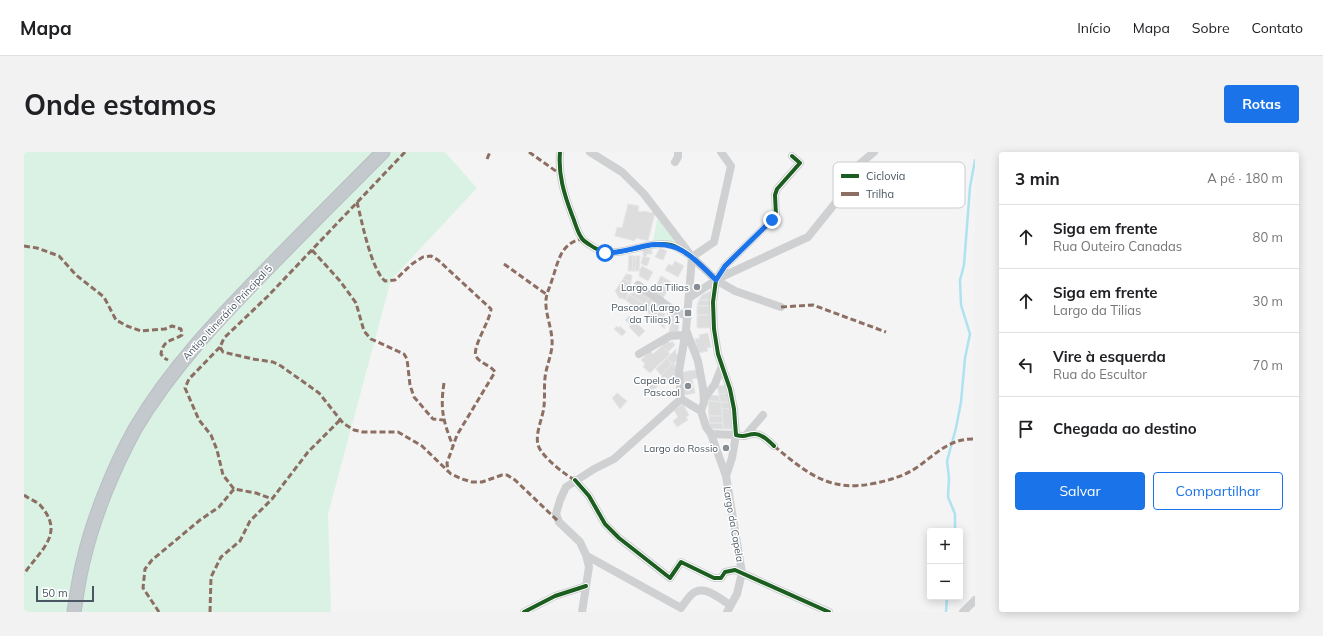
<!DOCTYPE html>
<html lang="pt">
<head>
<meta charset="utf-8">
<style>
	:root { --surface:#fff; --page:#f2f2f2; --text:#202124; --muted:#757577; --line:#e0e0e0; --accent:#1a73e8 }
	body { margin:0; font-family:Mulish,sans-serif; background:var(--page); color:var(--text) }
	.controls { position:absolute; right:12px; bottom:12px; display:grid; overflow:hidden; border-radius:4px; box-shadow:0 2px 10px #0003 }
	.controls button { width:36px; height:36px; display:grid; place-items:center; padding:0; border:0; border-bottom:1px solid var(--line); background:var(--surface); color:var(--text); font:20px sans-serif }
	.scale { position:absolute; left:12px; bottom:10px; width:58px; box-sizing:border-box; padding-left:4px; border:2px solid #4a5661; border-top:0; font-size:11px; line-height:14px; white-space:nowrap; color:#4a5661; -webkit-text-stroke:3px #fff; paint-order:stroke }
	.stop { position:absolute; width:12px; height:12px; margin:-9px; border:3px solid #1a73e8; border-radius:50%; background:#fff }
	.stop.end { background:#1a73e8; border-color:#fff; box-shadow:0 1px 4px #0008 }
	.list { margin:0; padding:0; list-style:none }
	h2 { display:flex; justify-content:space-between; align-items:center; height:52px; margin:0; padding:0 16px; font-size:17px }
	h2 small { font-size:13px; font-weight:400; color:var(--muted) }
	.list li { display:grid; grid-template-columns:26px 1fr auto; gap:12px; align-items:center; box-sizing:border-box; height:64px; padding:0 16px; border-top:1px solid var(--line) }
	.list b { display:block; font-size:15px; white-space:nowrap }
	.list p { margin:0; font-size:13px; white-space:nowrap; color:var(--muted) }
	.list em { font-size:13px; font-style:normal; color:var(--muted) }
	.actions { display:flex; gap:8px; padding:12px 16px }
	.actions a { flex:1; padding:9px 0; border:1px solid var(--accent); border-radius:4px; text-align:center; font-size:14px; color:var(--accent) }
	.actions .main { background:var(--accent); color:#fff }
	.icon { flex:none; width:22px; height:22px; fill:none; stroke:currentColor; stroke-width:2; stroke-linecap:round; stroke-linejoin:round }
	.map { position:relative; flex:none; width:951px; height:460px; overflow:hidden; border-radius:4px }
	header { display:flex; align-items:center; gap:24px; box-sizing:border-box; height:56px; padding:0 20px; background:var(--surface); border-bottom:1px solid var(--line) }
	header strong { font-size:19px }
	nav { display:flex; gap:22px; margin-inline-start:auto; font-size:14px }
	.intro { display:flex; align-items:center; justify-content:space-between; box-sizing:border-box; height:96px; padding:0 24px }
	h1 { margin:0; font-size:28px }
	.button { padding:10px 18px; border-radius:4px; background:var(--accent); color:#fff; font-size:14px; font-weight:700 }
	main { display:flex; gap:24px; padding:0 24px }
	aside { flex:1; background:var(--surface); border-radius:4px; box-shadow:0 2px 10px #0003 }
	.map>svg:first-child { display:block }
	.green { fill:#d9f2e3 }
	.lines { fill:none; stroke-linecap:round; stroke-linejoin:round }
	.stream { stroke:#aee2f0; stroke-width:2.5 }
	.building { fill:#ddddde; stroke:#e5e6e7 }
	.trunk-casing { stroke:#b9bec3; stroke-width:15 }
	.minor { stroke:#ced0d2; stroke-width:8 }
	.trunk { stroke:#c4c9cd; stroke-width:13 }
	.quiet { stroke:#8d6e63; stroke-width:3; stroke-dasharray:6 3; stroke-linecap:butt }
	.cycleway-casing { stroke:#fff; stroke-width:6 }
	.cycleway { stroke:#1b5e20; stroke-width:4 }
	.route { stroke:#1a73e8; stroke-width:5 }
	.poi-dot { fill:#868d94; stroke:#fff; stroke-width:1.5 }
	.labels { text-anchor:middle; stroke-width:3; stroke-linejoin:round; paint-order:stroke }
	.poi-label { font-size:10px; fill:#4a5661; stroke:#fff; text-anchor:end }
	.street-label { font-size:10px; fill:#4a5661; stroke:#fff }
	.key { fill:#fff; stroke:#c9ccd0; stroke-width:1 }
	.key-label { font-size:11px; fill:#4a5661 }
</style>
</head>
<body>
<header>
<strong>Mapa</strong>
<nav><a>Início</a><a>Mapa</a><a>Sobre</a><a>Contato</a></nav>
</header>
<div class="intro"><h1>Onde estamos</h1><a class="button">Rotas</a></div>
<main>
<div class="map">
<svg width="951" height="460" viewBox="0 0 951 460">
	<rect width="100%" height="100%" fill="#f4f4f4"/>
	<!-- green -->
	<path class="green" d="M0,0H421L453,36L367,128L304,362L307,460H0Z
		M635,67L652,88L650,90L629,89L633,68Z"/>
	<g class="lines">
		<!-- stream -->
		<path class="stream" d="M931,379V362L924,345L925,326L923,309L932,276L937,250L941,206L946,182L937,153L936,128L940,113L946,35L951,8
			M922,460L923,445"/>
	</g>
	<!-- building -->
	<path class="building" d="M604,52L615,54L614,59L618,60V59L631,61L624,89L612,86L611,89L591,84L593,75L598,76Z
		M636,96L643,99L639,108L631,105Z
		M619,97L628,98V102H623L622,105L619,104Z
		M605,103L609,104L608,119H604Z
		M609,104H612L611,119H608Z
		M612,104H616L615,119H611Z
		M619,104L626,106L623,114L617,112V111Z
		M651,109L660,114L654,125L641,118L645,112L648,114Z
		M618,114L629,120L624,129L615,124L616,117Z
		M602,122L608,123L607,130L599,127Z
		M637,124L641,126L633,141L629,139Z
		M641,126L647,130L644,137L637,133Z
		M599,127L607,130L602,148L597,146L596,147L591,139Z
		M637,133L644,137L638,148L631,144Z
		M611,134L627,143L621,152L606,143Z
		M687,139L686,148H675L678,143Z
		M605,142L620,152L616,160L602,148Z
		M627,143L630,147L626,156L621,152Z
		M630,147L637,151L632,159L626,156Z
		M675,148H686V154H673Z
		M620,152L634,160L630,168L623,163L625,161L617,156Z
		M673,154H686V163H673Z
		M633,157L641,162L639,169L641,177L630,168L634,160L632,159Z
		M643,158L656,164L655,170H650L651,163L645,162L644,166H643Z
		M645,162L651,163L650,170H647V173L643,172Z
		M673,163H686V176H673Z
		M605,164L610,169L607,173L601,168Z
		M610,169L621,179L615,185L605,175Z
		M647,170H655L654,181L645,180Z
		M593,174L595,176L596,174L602,180L598,184L590,177Z
		M684,181L687,195L683,196L684,199L674,201L671,187L676,186L675,183Z
		M642,187L646,191L648,189L651,193L644,200L635,191Z
		M638,194L646,202L626,221L619,215L621,212L617,208L626,199L629,202Z
		M652,197V202H654V210L651,209V212H648L643,206Z
		M643,206L648,212L637,223L632,217Z
		M648,212H651L652,227L642,230L637,225L638,223H637Z
		M672,218L674,226L668,227L671,241L661,243L657,220Z
		M632,228L636,232L627,240L624,236Z
		M702,233L704,241L695,242L693,234Z
		M593,241L603,249L596,257L588,246Z
		M704,241L706,250H696L695,242Z
		M685,243L695,244L696,250H691V249H684Z
		M684,249L697,250L698,264H685Z
		M697,250L707,251L708,258L698,256Z
		M659,252L665,263L662,265L664,268L653,275L649,269L654,265L650,258Z
		M698,256L708,258L709,277H699Z
		M685,264H698L699,271H685Z
		M685,271H699V277H686Z"/>
	<g class="lines">
		<!-- trunk casing -->
		<g class="trunk-casing">
			<path id="trunk" d="M50,460C53,442 55,424 60,406C70,364 90,315 111,277C147,216 196,165 246,114C283,76 321,38 359,0"/>
		</g>
		<!-- minor -->
		<path class="minor" d="M536,0C534,22 540,42 548,63C551,70 553,79 557,85C559,89 563,91 566,93C591,112 619,87 647,93C654,95 662,101 668,105
			M566,0L598,20L620,42L665,101
			M651,10L654,5V0
			M668,105L690,90L707,14L697,0
			M693,127L784,85L821,39L825,24L831,16L850,0
			M692,128L711,139L757,155
			M614,133L648,157L664,165
			M662,178L655,219L657,247L677,259L680,250L679,236L674,209L662,178L668,105L692,128L665,146
			M615,202L646,184L661,183
			M680,247L691,232L698,214
			M677,259L682,275L687,282
			M721,284L739,263
			M750,294C745,289 738,282 731,282C722,282 723,286 712,283L710,257L706,237L694,202L690,177L689,150L692,128L701,114L752,64L751,43L753,37L776,11L768,4
			M702,324L708,306L712,283L687,282L702,324L718,421L713,442L703,460
			M551,328L565,344L581,372L595,386L646,426L657,410L690,426H697L701,420L711,418L805,460
			M563,404L657,456C660,452 663,447 667,443C679,431 695,446 706,453
			M500,460L531,444L562,434
			M558,460L565,415L562,403L556,390L535,370L532,362L536,348L542,335L570,317L590,307L657,247
			M939,460L951,448"/>
		<!-- trunk -->
		<use href="#trunk" class="trunk"/>
		<!-- quiet -->
		<path class="quiet" d="M381,0L244,144L200,186L196,195L199,200L229,207L249,210L257,214L295,241L319,271L330,278L339,280H374L398,294L427,322L438,327L448,330H458L478,323H483L491,328L535,370
			M505,0L536,22
			M463,7L466,0
			M333,50C338,70 347,117 361,129L371,128L388,112L399,105L407,104L414,108L467,157C466,169 448,195 452,204C456,212 467,213 471,220L433,283L423,311L424,320
			M0,94L13,96L35,104L52,123L80,145L92,168L103,174L117,179L141,177L148,174L157,177L158,183C149,189 139,187 137,202L140,206L144,208
			M288,98L316,129L332,151L340,179L347,187L380,202L383,207L386,233L390,245L409,267L419,268
			M480,112L522,142
			M757,155L789,153L862,180
			M196,195L165,227L161,236L175,268L187,283L193,298L199,323L210,337L232,341L248,347
			M420,231C416,257 419,269 429,294
			M750,294C784,322 806,341 852,331C866,328 880,324 892,316C911,303 925,286 951,287
			M551,328C541,323 517,304 514,293C511,280 519,266 520,254C521,245 520,235 521,226C522,215 527,205 528,194C529,180 523,167 522,154C521,143 525,138 528,128C534,111 536,91 558,87
			M0,343C5,347 12,349 16,353C42,382 16,398 0,422
			M135,460L119,436L121,417L128,408L176,368L195,355L210,337
			M186,460L187,425L197,405L216,389L226,369L248,347L284,300L317,267"/>
		<!-- cycleway casing -->
		<g class="cycleway-casing">
			<path id="cycleway" d="M536,0C534,22 540,42 548,63C551,70 553,79 557,85C559,89 563,91 566,93C591,112 619,87 647,93C654,95 662,101 668,105
				M750,294C745,289 738,282 731,282C722,282 723,286 712,283L710,257L706,237L694,202L690,177L689,150L692,128L701,114L752,64L751,43L753,37L776,11L768,4
				M551,328L565,344L581,372L595,386L646,426L657,410L690,426H697L701,420L711,418L805,460
				M500,460L531,444L562,434"/>
		</g>
		<!-- cycleway -->
		<use href="#cycleway" class="cycleway"/>
	</g>
	<g class="lines">
		<!-- route -->
		<path class="route" d="M581,101C596,101 606,97 621,94C654,87 670,106 692,128L701,114L748,68"/>
	</g>
	<!-- markers -->
	<g class="poi-dot">
		<circle cx="673" cy="135" r="4"/>
		<rect x="660" y="157" width="8" height="8" rx="2"/>
		<circle cx="664" cy="234" r="4"/>
		<circle cx="702" cy="296" r="4"/>
	</g>
	<g class="labels">
		<!-- poi labels -->
		<g class="poi-label">
			<text x="665" y="139">Largo da Tilias</text>
			<text x="656" y="159">Pascoal (Largo<tspan x="656" dy="12">da Tilias) 1</tspan></text>
			<text x="656" y="232">Capela de<tspan x="656" dy="12">Pascoal</tspan></text>
			<text x="694" y="300">Largo do Rossio</text>
		</g>
		<!-- street labels -->
		<g class="street-label">
			<text transform="translate(203 160) rotate(-47)" y="4">Antigo Itinerário Principal 5</text>
			<text transform="translate(710 372) rotate(80)" y="4">Largo da Capela</text>
		</g>
	</g>
	<!-- legend -->
	<rect x="809" y="10" width="132" height="46" rx="6" class="key"/>
	<rect x="817" y="22" width="18" height="4" fill="#1b5e20"/>
	<rect x="817" y="40" width="18" height="4" fill="#8d6e63"/>
	<g class="key-label">
		<text x="842" y="28">Ciclovia</text>
		<text x="842" y="46">Trilha</text>
	</g>
</svg>
<div class="controls">
<button>+</button>
<button>−</button>
</div>
<div class="scale">50 m</div>
<div class="stop" style="left:581px;top:101px"></div>
<div class="stop end" style="left:748px;top:68px"></div>
</div>
<aside>
<h2>3 min<small>A pé · 180 m</small></h2>
<ul class="list">
<li><svg class="icon" aria-label="ahead" viewBox="0 0 24 24"><path d="M12 20V5M6 11l6-6 6 6"/></svg><div><b>Siga em frente</b><p>Rua Outeiro Canadas</p></div><em>80 m</em></li>
<li><svg class="icon" aria-label="ahead" viewBox="0 0 24 24"><path d="M12 20V5M6 11l6-6 6 6"/></svg><div><b>Siga em frente</b><p>Largo da Tilias</p></div><em>30 m</em></li>
<li><svg class="icon" aria-label="left" viewBox="0 0 24 24"><path d="M17 20v-9H6M10 6l-5 5 5 5"/></svg><div><b>Vire à esquerda</b><p>Rua do Escultor</p></div><em>70 m</em></li>
<li><svg class="icon" aria-label="arrive" viewBox="0 0 24 24"><path d="M6 21V4h12l-3 4 3 4H6"/></svg><div><b>Chegada ao destino</b></div></li>
</ul>
<div class="actions"><a class="main">Salvar</a><a>Compartilhar</a></div>
</aside>
</main>
</body>
</html>
